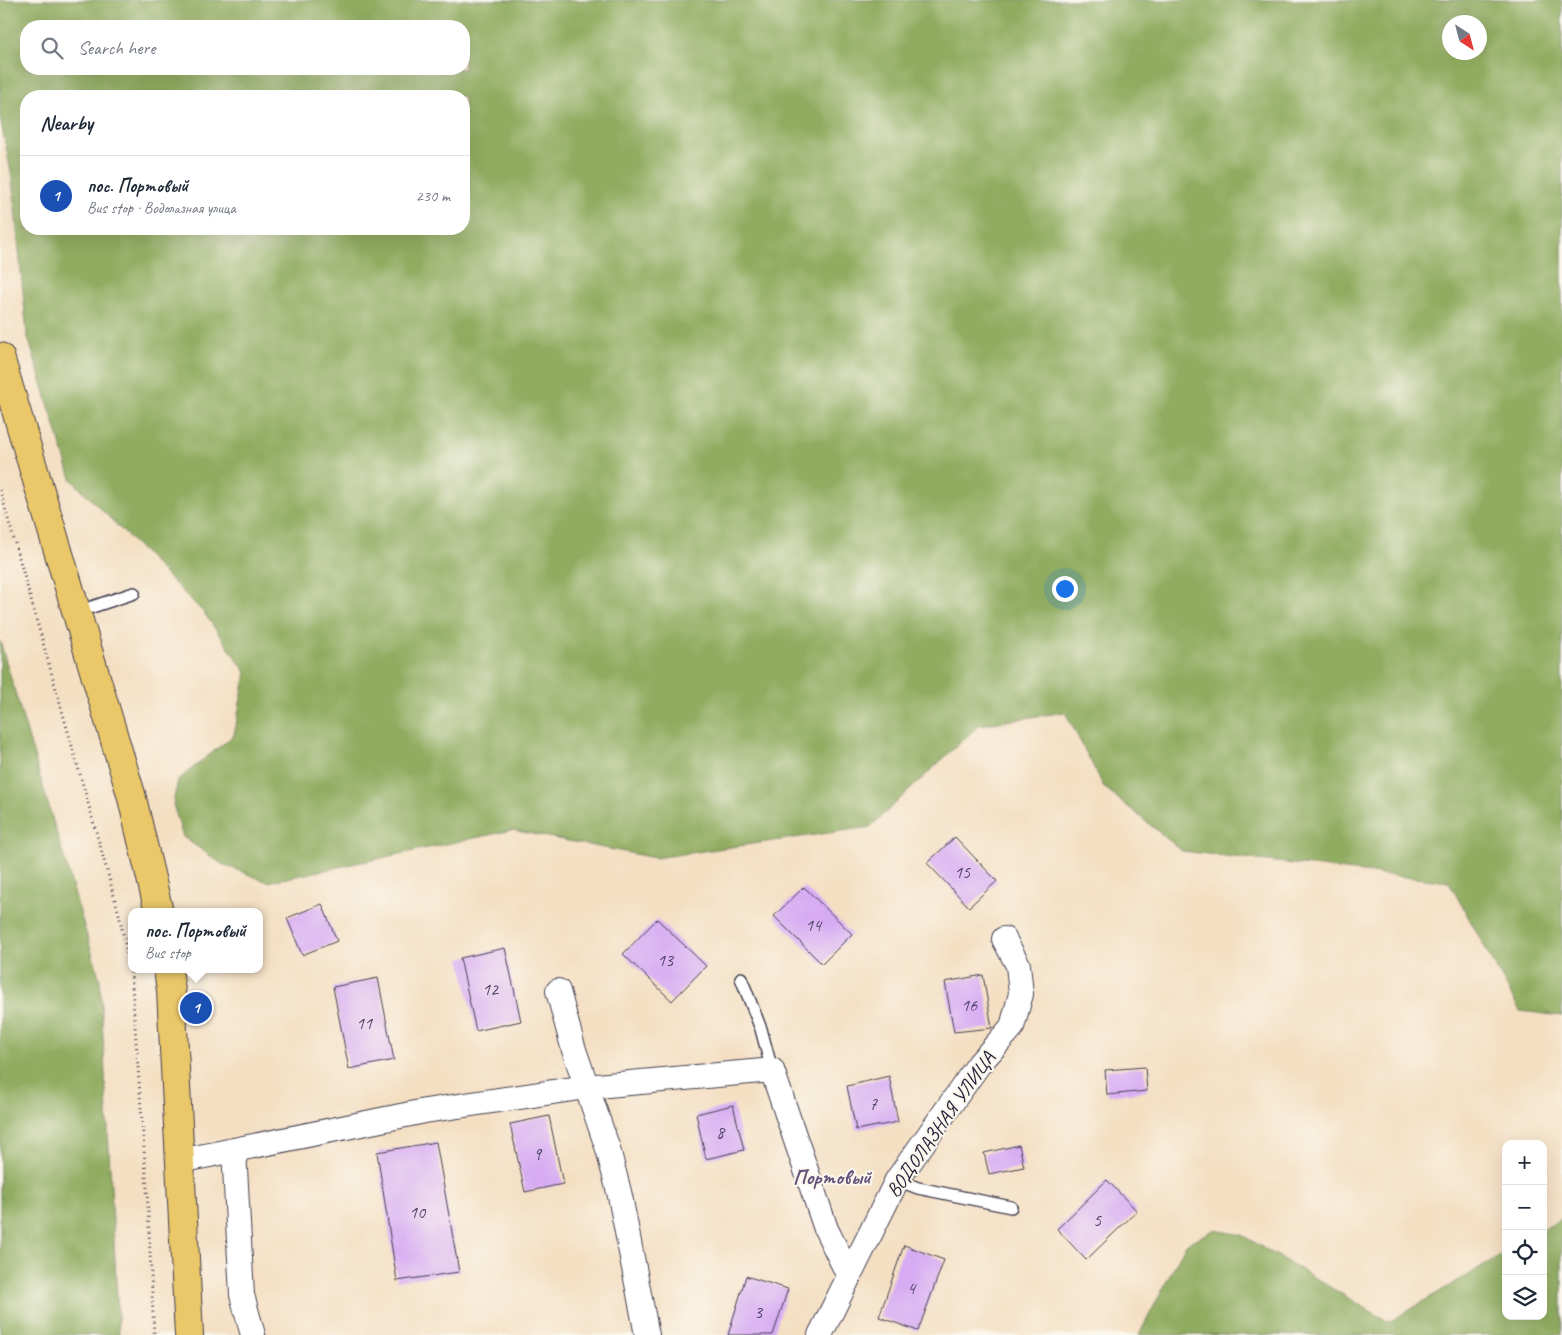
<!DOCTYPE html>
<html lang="en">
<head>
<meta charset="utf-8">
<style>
	:root { --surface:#fff; --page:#f6f6f7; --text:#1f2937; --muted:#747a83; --line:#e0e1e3; --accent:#db2777 }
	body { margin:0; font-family:Caveat,sans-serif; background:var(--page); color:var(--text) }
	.controls { position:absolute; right:15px; bottom:15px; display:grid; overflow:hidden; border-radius:10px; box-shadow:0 5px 20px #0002 }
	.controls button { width:45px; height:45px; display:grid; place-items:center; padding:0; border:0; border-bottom:1px solid var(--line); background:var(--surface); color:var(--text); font:25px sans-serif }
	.compass { position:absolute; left:1442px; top:15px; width:45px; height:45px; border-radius:50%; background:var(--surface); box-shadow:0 5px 20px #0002; rotate:144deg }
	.you { position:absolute; left:1064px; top:588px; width:18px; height:18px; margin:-12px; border:4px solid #fff; border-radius:50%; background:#1a73e8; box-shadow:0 0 0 8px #1a73e833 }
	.badge { display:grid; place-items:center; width:32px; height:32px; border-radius:50%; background:var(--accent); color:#fff; font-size:16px; font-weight:700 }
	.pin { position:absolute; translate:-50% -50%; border:2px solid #fff; box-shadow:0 1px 5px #0006 }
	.popup { position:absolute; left:128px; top:908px; width:135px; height:65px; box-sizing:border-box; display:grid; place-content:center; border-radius:10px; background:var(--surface); filter:drop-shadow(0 1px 4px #0005); font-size:16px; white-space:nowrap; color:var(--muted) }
	.popup b { font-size:19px; color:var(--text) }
	.popup::after { content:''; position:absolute; left:50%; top:100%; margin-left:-10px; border:10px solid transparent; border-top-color:var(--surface) }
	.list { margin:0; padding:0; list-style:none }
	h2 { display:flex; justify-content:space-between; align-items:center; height:65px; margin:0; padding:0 20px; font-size:21px }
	h2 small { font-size:16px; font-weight:400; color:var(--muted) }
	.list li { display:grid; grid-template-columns:32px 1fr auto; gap:15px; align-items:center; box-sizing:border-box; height:80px; padding:0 20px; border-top:1px solid var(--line) }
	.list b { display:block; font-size:19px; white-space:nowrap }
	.list p { margin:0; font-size:16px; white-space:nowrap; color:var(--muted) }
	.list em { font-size:16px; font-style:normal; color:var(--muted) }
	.icon { flex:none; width:28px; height:28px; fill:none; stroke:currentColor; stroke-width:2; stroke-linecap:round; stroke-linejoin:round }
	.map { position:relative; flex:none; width:1562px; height:1335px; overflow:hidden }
	.search { position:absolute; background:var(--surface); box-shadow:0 5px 20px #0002; left:20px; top:20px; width:450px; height:55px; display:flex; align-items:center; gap:12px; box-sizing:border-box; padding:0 18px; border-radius:20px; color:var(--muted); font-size:19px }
	.panel { position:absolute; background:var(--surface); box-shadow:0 5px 20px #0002; left:20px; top:90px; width:450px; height:145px; border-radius:20px }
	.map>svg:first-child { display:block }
	.forest { fill:#90ac60; stroke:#59674e; fill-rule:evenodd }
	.building { fill:#d7abf3 }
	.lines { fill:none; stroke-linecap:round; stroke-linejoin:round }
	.lane-casing { stroke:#423e4f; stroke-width:14 }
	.street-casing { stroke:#423e4f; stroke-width:26 }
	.primary-casing { stroke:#423e4f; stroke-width:30 }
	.path { stroke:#423e4f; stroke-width:3; stroke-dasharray:1 4; stroke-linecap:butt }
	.lane { stroke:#fff; stroke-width:11 }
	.street { stroke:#fff; stroke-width:24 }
	.primary { stroke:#eac769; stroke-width:28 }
	.labels { text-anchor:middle; stroke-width:4; stroke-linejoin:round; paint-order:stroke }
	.number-label { font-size:18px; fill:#4f4469 }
	.street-label { font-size:20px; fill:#22223b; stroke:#fbf7ec }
	.neighbourhood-label { font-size:21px; font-weight:bold; fill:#61527b; stroke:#fbf7ec }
</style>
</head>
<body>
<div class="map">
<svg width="1562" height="1335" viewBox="0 0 1562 1335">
	<rect width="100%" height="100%" fill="#fbf7ec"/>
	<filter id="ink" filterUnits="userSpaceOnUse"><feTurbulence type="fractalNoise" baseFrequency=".02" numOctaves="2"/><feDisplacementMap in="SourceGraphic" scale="10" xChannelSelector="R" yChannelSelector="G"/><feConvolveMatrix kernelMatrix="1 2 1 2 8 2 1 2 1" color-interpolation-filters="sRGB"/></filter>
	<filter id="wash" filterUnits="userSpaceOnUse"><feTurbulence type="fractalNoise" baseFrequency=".0096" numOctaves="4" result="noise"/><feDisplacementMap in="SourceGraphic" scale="20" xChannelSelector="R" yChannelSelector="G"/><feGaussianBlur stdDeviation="1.12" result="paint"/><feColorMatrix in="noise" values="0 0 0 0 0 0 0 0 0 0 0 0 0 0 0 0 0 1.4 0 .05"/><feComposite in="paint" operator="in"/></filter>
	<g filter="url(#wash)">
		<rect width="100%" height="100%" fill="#f4dfc3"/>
		<!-- forest -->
		<path class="forest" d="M0,0H1562V1016L1520,1011L1449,882L1182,851L1104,787L1065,712L979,725L870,827L655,858L512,830L268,882L222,864L183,837L173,804L178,780L234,735L246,672L204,613L71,479L27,334L12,177L0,117ZM1450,22H1480V52H1450ZM26,26H464V69H26ZM26,96H464V229H26Z
			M0,641L100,980L119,1335H0Z
			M1562,1218V1335H1139L1186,1244L1214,1230L1242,1235L1389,1322L1506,1252V1316H1543V1230Z"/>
		<g id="blocks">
			<!-- building -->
			<path class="building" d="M955,837L997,881L969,907L927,863Z
				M804,887L852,934L822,964L774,916Z
				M322,904L337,941L302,955L287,918Z
				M657,919L706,966L672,1001L623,954Z
				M505,948L521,1021L476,1031L460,958Z
				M983,975L992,1028L954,1032L945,982Z
				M378,978L394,1060L349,1069L333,987Z
				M1145,1067L1147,1091L1107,1095L1105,1070Z
				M889,1076L898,1122L856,1130L847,1086Z
				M733,1105L744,1150L706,1159L696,1114Z
				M549,1116L563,1184L525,1192L510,1124Z
				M436,1142L459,1272L397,1281L377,1152Z
				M1019,1145L1024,1167L989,1174L984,1153Z
				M1107,1180L1137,1211L1086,1260L1057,1229Z
				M904,1245L944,1260L918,1331L879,1317Z
				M746,1276L788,1289L773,1335H728Z"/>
		</g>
	</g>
	<g filter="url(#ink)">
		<use href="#blocks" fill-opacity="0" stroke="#423e4f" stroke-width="1"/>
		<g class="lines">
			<!-- lane casing -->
			<g class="lane-casing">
				<path id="lane" d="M77,612L134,593
					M741,978L761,1029L772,1070
					M897,1180L918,1188L1011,1207"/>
			</g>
			<!-- street casing -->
			<g class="street-casing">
				<path id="street" d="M558,991L573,1047L608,1149L620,1196L647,1335
					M234,1150L242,1295L253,1335
					M180,1161L425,1111L586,1087L772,1070L826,1229L849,1276
					M820,1335L897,1180L979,1064L1012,1027L1021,994L1018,965L1004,939"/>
			</g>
			<!-- primary casing -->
			<g class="primary-casing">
				<path id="primary" d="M0,357L131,794L159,912
					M168,969L171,991L189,1335"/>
			</g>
			<!-- path -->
			<path class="path" d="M0,490L92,817L119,914L131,973L147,1189L154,1335"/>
			<!-- lane -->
			<use href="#lane" class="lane"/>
			<!-- street -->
			<use href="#street" class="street"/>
			<!-- primary -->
			<use href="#primary" class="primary"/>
		</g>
	</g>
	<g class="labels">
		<!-- number labels -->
		<g class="number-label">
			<text x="962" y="878">15</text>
			<text x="813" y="931">14</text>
			<text x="665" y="966">13</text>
			<text x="490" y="995">12</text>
			<text x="969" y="1011">16</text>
			<text x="364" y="1029">11</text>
			<text x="873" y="1110">7</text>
			<text x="720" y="1138">8</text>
			<text x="537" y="1160">9</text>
			<text x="417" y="1218">10</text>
			<text x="1097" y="1226">5</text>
			<text x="911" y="1294">4</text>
			<text x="758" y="1318">3</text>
		</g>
		<!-- street labels -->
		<g class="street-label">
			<text transform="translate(940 1124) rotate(-55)" y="7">ВОДОЛАЗНАЯ УЛИЦА</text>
		</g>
		<!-- neighbourhood labels -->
		<g class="neighbourhood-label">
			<text x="832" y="1184">Портовый</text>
		</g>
	</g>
</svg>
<div class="controls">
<button>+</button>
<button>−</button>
<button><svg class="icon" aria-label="locate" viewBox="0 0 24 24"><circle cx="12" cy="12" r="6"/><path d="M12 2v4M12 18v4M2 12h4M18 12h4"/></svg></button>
<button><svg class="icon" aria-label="layers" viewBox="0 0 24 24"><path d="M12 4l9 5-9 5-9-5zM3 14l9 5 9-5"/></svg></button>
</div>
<svg class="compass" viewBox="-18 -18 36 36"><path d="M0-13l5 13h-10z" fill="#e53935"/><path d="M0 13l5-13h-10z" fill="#747a83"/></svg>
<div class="you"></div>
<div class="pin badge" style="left:196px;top:1008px;background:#1a4fb4">1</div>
<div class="popup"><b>пос. Портовый</b>Bus stop</div>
<div class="search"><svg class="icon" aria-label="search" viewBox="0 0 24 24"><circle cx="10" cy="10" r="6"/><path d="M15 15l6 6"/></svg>Search here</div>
<section class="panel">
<h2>Nearby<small></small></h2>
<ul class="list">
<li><span class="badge" style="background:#1a4fb4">1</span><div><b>пос. Портовый</b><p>Bus stop · Водолазная улица</p></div><em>230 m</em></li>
</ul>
</section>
</div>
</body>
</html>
